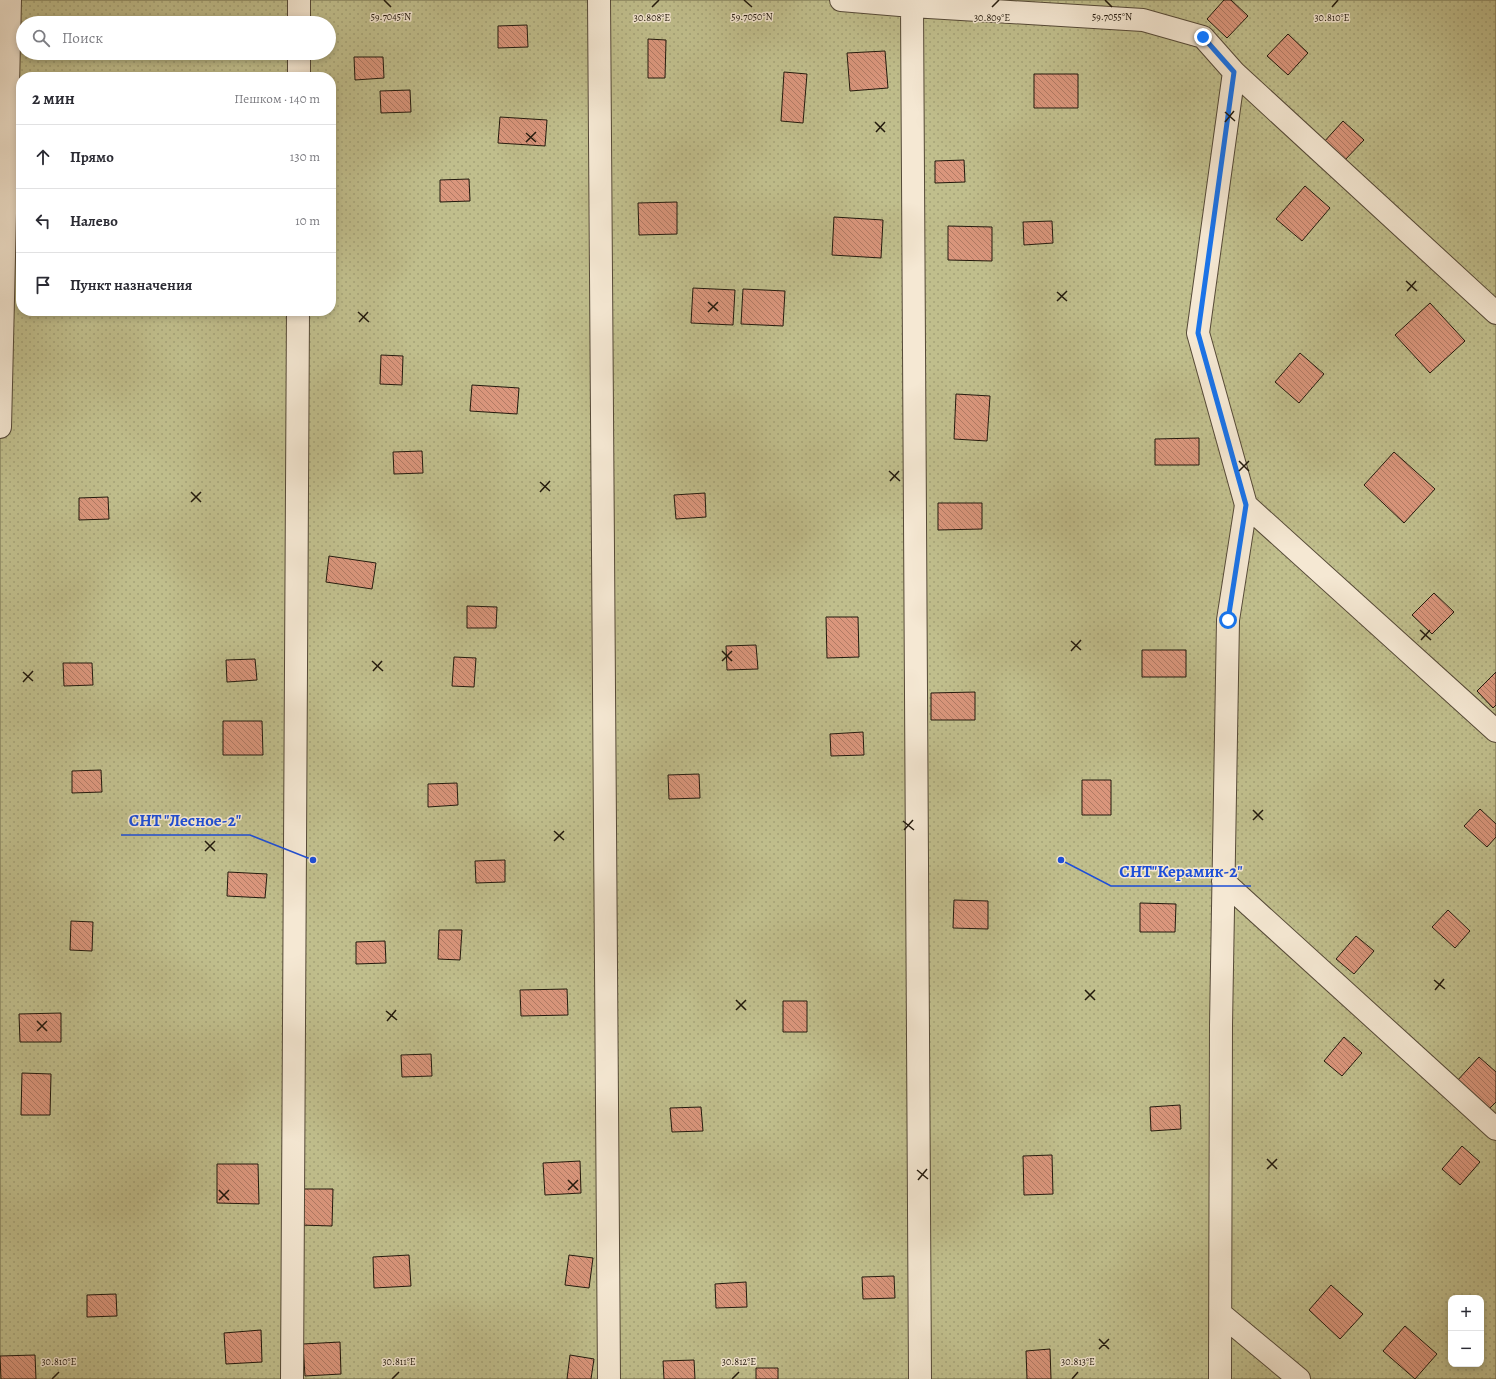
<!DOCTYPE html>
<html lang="ru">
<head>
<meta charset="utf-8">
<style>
	:root { --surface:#fff; --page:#f2f2f3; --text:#2b2b33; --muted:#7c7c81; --line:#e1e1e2 }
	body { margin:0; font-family:Alegreya,serif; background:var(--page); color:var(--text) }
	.controls { position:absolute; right:12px; bottom:12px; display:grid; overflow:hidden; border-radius:8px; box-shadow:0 2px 6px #0003 }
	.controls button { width:36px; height:36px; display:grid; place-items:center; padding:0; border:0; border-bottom:1px solid var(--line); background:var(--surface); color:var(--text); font:20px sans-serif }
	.stop { position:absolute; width:12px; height:12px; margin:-9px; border:3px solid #1a73e8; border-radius:50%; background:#fff }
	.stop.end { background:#1a73e8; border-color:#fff; box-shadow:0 1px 4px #0008 }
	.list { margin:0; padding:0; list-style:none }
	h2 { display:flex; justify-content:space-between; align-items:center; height:52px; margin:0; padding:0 16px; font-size:17px }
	h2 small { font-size:13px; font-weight:400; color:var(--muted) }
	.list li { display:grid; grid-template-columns:26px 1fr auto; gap:12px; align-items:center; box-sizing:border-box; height:64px; padding:0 16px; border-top:1px solid var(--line) }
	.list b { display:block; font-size:15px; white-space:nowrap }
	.list em { font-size:13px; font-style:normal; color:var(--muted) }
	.icon { flex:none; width:22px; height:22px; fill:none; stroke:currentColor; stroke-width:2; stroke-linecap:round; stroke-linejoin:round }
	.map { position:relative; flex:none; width:1496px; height:1379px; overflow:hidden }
	.search { position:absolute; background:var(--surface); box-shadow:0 2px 6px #0003; left:16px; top:16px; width:320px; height:44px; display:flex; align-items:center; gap:10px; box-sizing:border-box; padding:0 14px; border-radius:22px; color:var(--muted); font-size:15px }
	.panel { position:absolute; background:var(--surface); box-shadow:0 2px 6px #0003; left:16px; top:72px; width:320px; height:244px; border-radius:16px }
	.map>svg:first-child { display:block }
	.garden { fill:url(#garden-dots); stroke:#716c4c; fill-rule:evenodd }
	.building { fill:url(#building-back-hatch); stroke:#22190d }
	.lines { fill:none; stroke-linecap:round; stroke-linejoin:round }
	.minor-casing { stroke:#564a38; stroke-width:24 }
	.minor { stroke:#f5e8d3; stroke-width:22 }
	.route { stroke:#1a73e8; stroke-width:5 }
	.ticks { fill:none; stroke:#22190d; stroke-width:1.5 }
	.ticks-label { font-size:10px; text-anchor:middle; fill:#22190d; stroke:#f5e8d3; stroke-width:3; stroke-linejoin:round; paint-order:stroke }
	.leader { fill:none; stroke:#1d4ed8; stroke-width:1.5 }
	.callout-dot { fill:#1d4ed8; stroke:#f5e8d3; stroke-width:1.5 }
	.callout-label { font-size:17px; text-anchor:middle; font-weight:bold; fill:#1d4ed8; stroke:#f5e8d3; stroke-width:3; stroke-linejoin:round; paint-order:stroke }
</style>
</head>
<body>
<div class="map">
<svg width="1496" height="1379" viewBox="0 0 1496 1379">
	<defs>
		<pattern id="garden-dots" width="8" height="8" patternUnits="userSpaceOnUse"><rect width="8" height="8" fill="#c0be8c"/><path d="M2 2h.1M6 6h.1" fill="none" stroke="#a5a378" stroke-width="1.8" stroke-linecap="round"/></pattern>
		<pattern id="building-back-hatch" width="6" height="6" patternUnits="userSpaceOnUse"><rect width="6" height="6" fill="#da967c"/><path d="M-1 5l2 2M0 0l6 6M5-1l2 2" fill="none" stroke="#b07a64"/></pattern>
	</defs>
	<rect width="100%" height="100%" fill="#f0dbbb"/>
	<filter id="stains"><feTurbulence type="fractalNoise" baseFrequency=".005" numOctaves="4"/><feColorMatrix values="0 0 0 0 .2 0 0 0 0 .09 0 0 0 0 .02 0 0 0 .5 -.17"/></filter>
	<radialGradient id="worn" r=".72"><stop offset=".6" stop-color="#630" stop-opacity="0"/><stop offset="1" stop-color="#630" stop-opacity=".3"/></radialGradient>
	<!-- garden -->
	<path class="garden" d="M0,0H1496V1379H0ZM23,23H329V53H23ZM21,77H331V311H21ZM1451,1298H1481V1364H1451Z"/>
	<!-- building -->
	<path class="building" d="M1224,0H1231L1248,16L1227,38L1207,19Z
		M527,25L528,47L498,48V26Z
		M1288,34L1308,53L1288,75L1267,56Z
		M648,39L666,40L665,78H648Z
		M885,51L888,88L850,91L847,53Z
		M354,57H383L384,78L355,80Z
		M784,72L807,74L803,123L781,121Z
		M1034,74H1078V108H1034Z
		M410,90L411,112L381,113L380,91Z
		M500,117L547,120L545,146L498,143Z
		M1343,121L1364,140L1343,162L1323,143Z
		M964,160L965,182L935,183V161Z
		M469,179L470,201L440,202V180Z
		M1305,186L1330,208L1302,241L1276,219Z
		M677,202V234L639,235L638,203Z
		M834,217L883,220L881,258L832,255Z
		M1052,221L1053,243L1024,245L1023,222Z
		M948,226L992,227V261L948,260Z
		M693,288L735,290L733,325L691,323Z
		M743,289L785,291L783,326L741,324Z
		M1430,303L1465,341L1430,373L1395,335Z
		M1300,353L1324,374L1299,403L1275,382Z
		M381,355L403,356L402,385L380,384Z
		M472,385L519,388L517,414L470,411Z
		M956,394L990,396L987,441L954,439Z
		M1199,438V465H1155V439Z
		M422,451L423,473L394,474L393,452Z
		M1394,452L1435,489L1404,523L1364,485Z
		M705,493L706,517L676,519L674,495Z
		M108,497L109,519L79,520V498Z
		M938,503H982V529L938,530Z
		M329,556L376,563L372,589L326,582Z
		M1434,593L1454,612L1432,634L1412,615Z
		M467,606L497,607L496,628H467Z
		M826,617H858L859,657L827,658Z
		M756,645L758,669L727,670L726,646Z
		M1142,650H1186V677H1142Z
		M454,657L476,658L474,687L452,686Z
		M255,659L257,680L227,682L226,660Z
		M63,663H92L93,685L64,686Z
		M1496,672V705L1493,708L1477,691Z
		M975,692V720H931V693Z
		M223,721H262L263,755H223Z
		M863,732L864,755L831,756L830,734Z
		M101,770L102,792L72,793V771Z
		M699,774L700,798L669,799L668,775Z
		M1082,780H1111V815H1082Z
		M457,783L458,805L428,807V784Z
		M1480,809L1496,824V837L1487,847L1464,826Z
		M505,860V882L476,883L475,861Z
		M228,872L267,874L265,898L227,896Z
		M954,900L988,901V929L953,928Z
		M1140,903L1176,904L1175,932H1140Z
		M1448,910L1470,931L1455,948L1432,927Z
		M71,921L93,922L92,951L70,950Z
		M439,930H462L460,960L438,959Z
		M1356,936L1374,951L1354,974L1336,959Z
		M385,941L386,963L356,964V942Z
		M567,989L568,1015L521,1016L520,990Z
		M783,1001H807V1032H783Z
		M61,1013V1042H20L19,1014Z
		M1344,1037L1362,1053L1342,1076L1324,1061Z
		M431,1054L432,1076L402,1077L401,1055Z
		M1479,1057L1496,1072V1102L1488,1110L1456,1082Z
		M22,1073L51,1074L50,1115H21Z
		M1180,1105L1181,1129L1151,1131L1150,1107Z
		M701,1107L703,1131L672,1132L670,1108Z
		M1462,1146L1480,1162L1460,1185L1442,1169Z
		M1052,1155L1053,1194L1024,1195L1023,1156Z
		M580,1161L581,1193L545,1195L543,1163Z
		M217,1164H258L259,1204L217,1203Z
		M301,1189H333L332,1226L300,1225Z
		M409,1255L411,1286L374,1288L373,1257Z
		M569,1255L593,1258L589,1288L565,1285Z
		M894,1276L895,1298L863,1299L862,1277Z
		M746,1282L747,1307L716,1308L715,1284Z
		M1331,1285L1363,1314L1340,1339L1309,1310Z
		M116,1294L117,1316L87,1317V1295Z
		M1405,1326L1437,1354L1415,1379L1383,1351Z
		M261,1330L262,1362L226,1364L224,1333Z
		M340,1342L341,1374L305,1376L303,1344Z
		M1050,1349L1051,1379H1027L1026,1351Z
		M35,1355L36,1379H1L0,1356Z
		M570,1355L594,1359L591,1379H567Z
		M694,1360L695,1379H664L663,1361Z
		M756,1368H778V1379H756Z"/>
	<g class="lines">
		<!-- minor casing -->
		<g class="minor-casing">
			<path id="minor" d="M599,0L609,1379
				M841,0L912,6L1143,20L1203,37L1234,72L1496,313
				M912,6L920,1379
				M299,23V0
				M1234,72L1198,333L1246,505L1496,731
				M299,77V53
				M0,427L10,0
				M1223,881L1496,1129
				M1221,1314L1299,1379
				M292,1379L298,311
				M1220,1379L1221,1025L1228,620L1246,505"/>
		</g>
		<!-- minor -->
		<use href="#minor" class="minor"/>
	</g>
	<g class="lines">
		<!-- route -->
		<path class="route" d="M1203,37L1234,72L1198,333L1246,505L1228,620"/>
	</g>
	<!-- ticks -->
	<path class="ticks" d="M384,0L391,7M744,0L752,7M1105,0L1112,7M652,7L659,0M992,7L999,0M1332,7L1338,0M1225,112L1235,121M875,122L885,132M1225,122L1234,111M876,132L885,122M526,133L536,142M526,142L536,132M1406,281L1417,291M1407,291L1416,281M1057,292L1067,301M1057,301L1067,291M708,302L718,311M358,312L369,322M708,312L718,302M359,322L368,312M1239,461L1249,471M889,471L900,481M1239,471L1249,461M890,481L899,471M540,482L550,491M191,492L201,502M540,492L550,481M191,502L201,492M1420,630L1431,640M1421,640L1430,630M1071,641L1081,650M722,651L732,661M1071,651L1081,640M372,661L383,671M722,661L732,651M373,671L382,661M23,672L33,681M23,682L33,671M1253,810L1263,820M1253,820L1263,810M903,821L914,830M904,830L913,820M554,831L564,840M205,841L215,851M554,841L564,831M205,851L215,841M1434,980L1445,989M1085,990L1095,1000M1435,990L1444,979M736,1000L746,1010M1085,1000L1095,990M736,1010L746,1000M386,1011L397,1020M37,1021L47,1031M387,1021L396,1010M37,1031L47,1021M1267,1159L1277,1169M1267,1169L1277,1159M917,1170L928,1179M568,1180L578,1190M918,1180L927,1169M219,1190L229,1200M568,1190L578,1180M219,1200L229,1190M1099,1339L1109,1349M1099,1349L1109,1339M52,1379L59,1372M392,1379L399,1372M732,1379L739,1372M1072,1379L1078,1372"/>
	<g class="ticks-label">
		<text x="1112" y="20">59.7055°N</text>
		<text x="391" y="20">59.7045°N</text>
		<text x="752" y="20">59.7050°N</text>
		<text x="652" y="21">30.808°E</text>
		<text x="992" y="21">30.809°E</text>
		<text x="1332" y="21">30.810°E</text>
		<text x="59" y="1365">30.810°E</text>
		<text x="399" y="1365">30.811°E</text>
		<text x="739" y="1365">30.812°E</text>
		<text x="1078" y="1365">30.813°E</text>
	</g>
	<!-- callouts -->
	<path class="leader" d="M313 860L250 835H121M1061 860L1111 886H1251"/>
	<g class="callout-dot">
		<circle cx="313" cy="860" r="4"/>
		<circle cx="1061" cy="860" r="4"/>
	</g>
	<g class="callout-label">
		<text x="185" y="826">СНТ "Лесное-2"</text>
		<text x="1181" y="877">СНТ"Керамик-2"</text>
	</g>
	<rect width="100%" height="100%" filter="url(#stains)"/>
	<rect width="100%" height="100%" fill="url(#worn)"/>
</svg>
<div class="controls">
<button>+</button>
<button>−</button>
</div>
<div class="stop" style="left:1228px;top:620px"></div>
<div class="stop end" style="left:1203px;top:37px"></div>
<div class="search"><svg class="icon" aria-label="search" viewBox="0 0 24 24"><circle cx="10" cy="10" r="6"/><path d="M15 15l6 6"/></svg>Поиск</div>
<section class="panel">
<h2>2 мин<small>Пешком · 140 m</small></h2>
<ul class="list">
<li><svg class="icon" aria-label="ahead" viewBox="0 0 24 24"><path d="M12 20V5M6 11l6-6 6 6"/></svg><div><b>Прямо</b></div><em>130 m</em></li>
<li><svg class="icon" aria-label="left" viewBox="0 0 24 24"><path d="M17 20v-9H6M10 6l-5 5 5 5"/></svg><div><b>Налево</b></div><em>10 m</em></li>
<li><svg class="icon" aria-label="arrive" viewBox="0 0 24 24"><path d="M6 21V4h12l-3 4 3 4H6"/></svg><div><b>Пункт назначения</b></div></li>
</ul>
</section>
</div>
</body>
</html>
